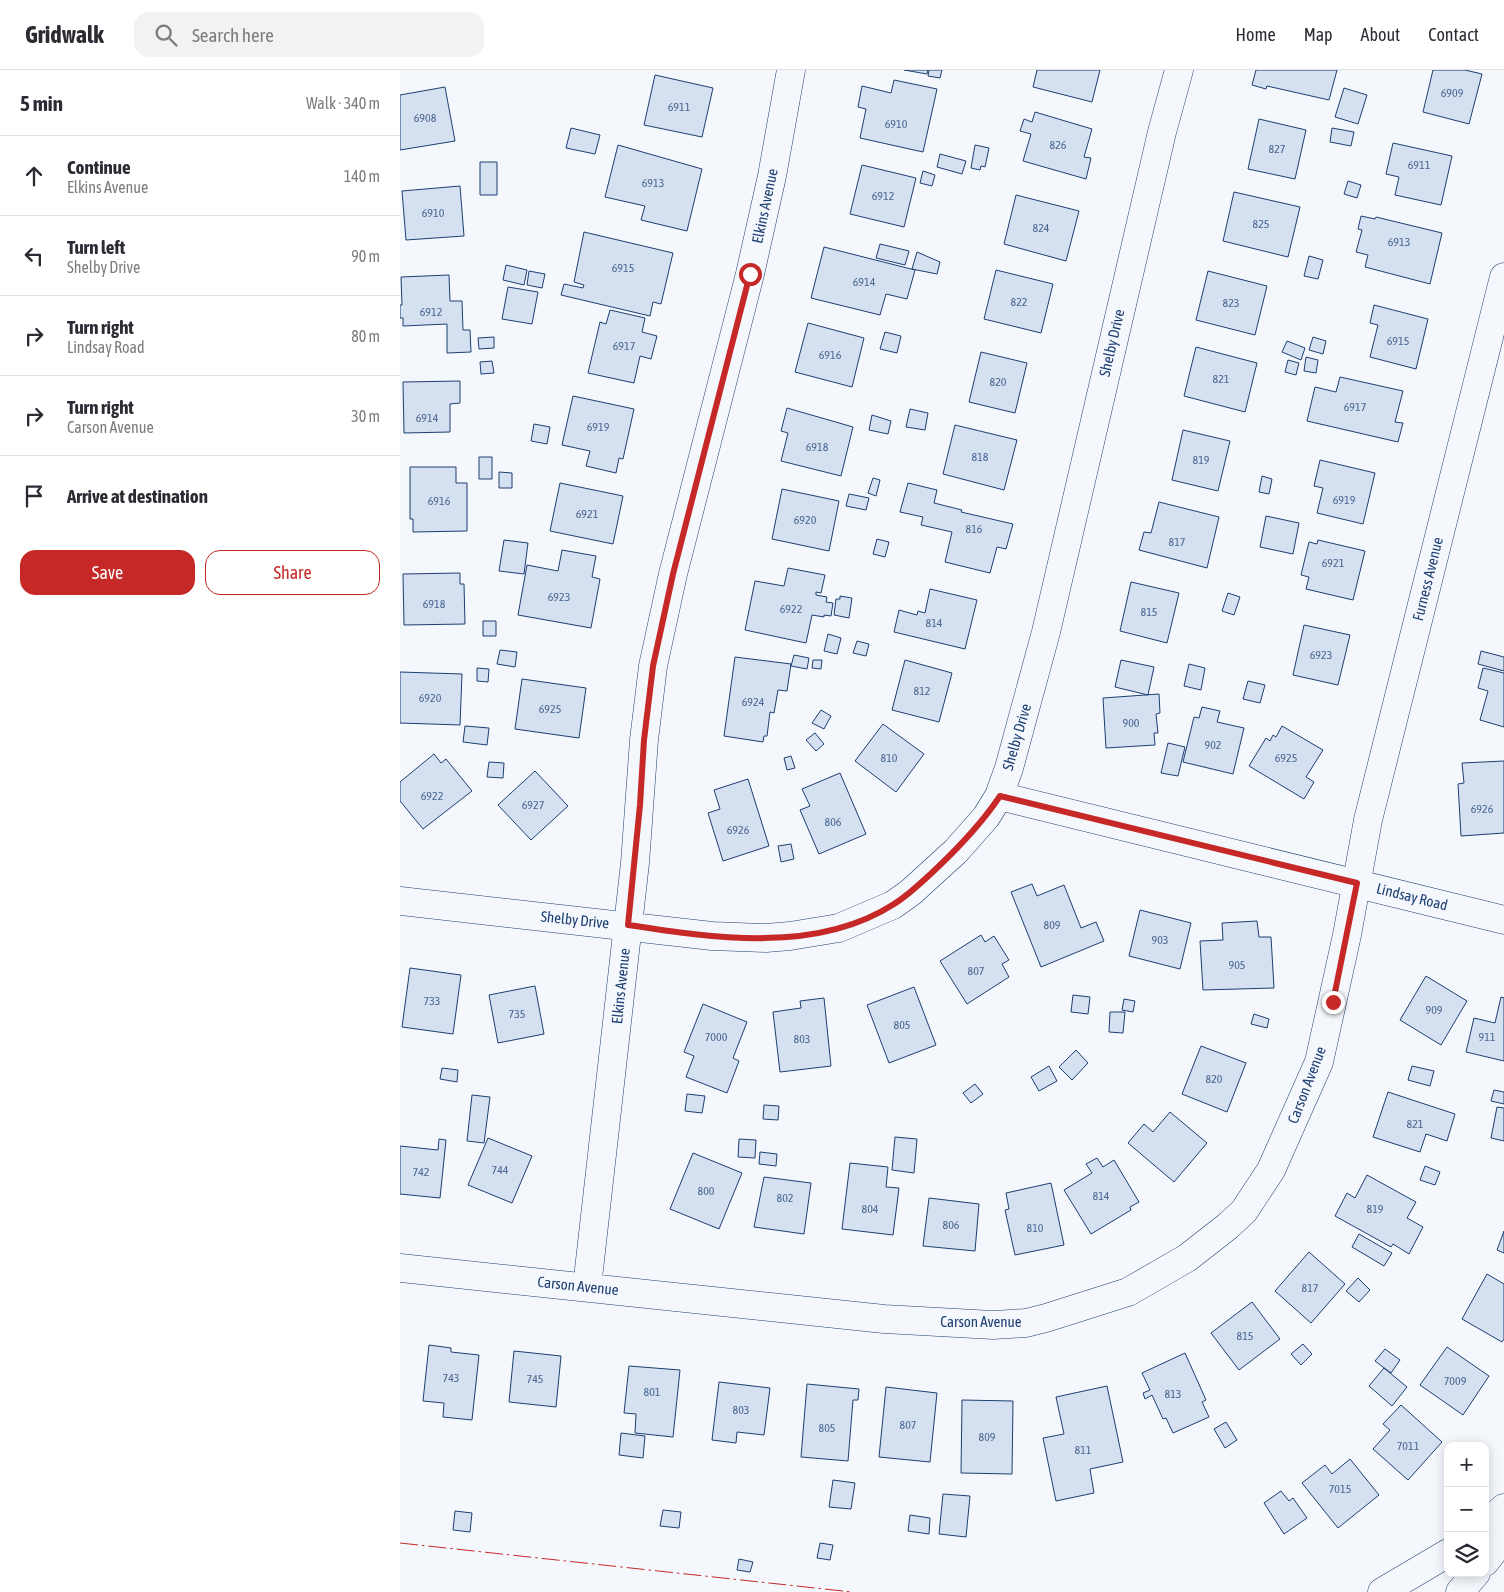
<!DOCTYPE html>
<html lang="en">
<head>
<meta charset="utf-8">
<style>
	:root { --surface:#fff; --page:#f2f2f3; --text:#2b2b33; --muted:#7c7c81; --line:#e1e1e2; --accent:#c62828 }
	body { margin:0; font-family:"Asap Condensed",sans-serif; background:var(--page); color:var(--text) }
	.controls { position:absolute; right:15px; bottom:15px; display:grid; overflow:hidden; border-radius:10px; box-shadow:0 2px 12px #0003 }
	.controls button { width:45px; height:45px; display:grid; place-items:center; padding:0; border:0; border-bottom:1px solid var(--line); background:var(--surface); color:var(--text); font:25px sans-serif }
	.stop { position:absolute; width:15px; height:15px; margin:-11px; border:4px solid #c62828; border-radius:50%; background:#fff }
	.stop.end { background:#c62828; border-color:#fff; box-shadow:0 1px 5px #0008 }
	.list { margin:0; padding:0; list-style:none }
	h2 { display:flex; justify-content:space-between; align-items:center; height:65px; margin:0; padding:0 20px; font-size:21px }
	h2 small { font-size:16px; font-weight:400; color:var(--muted) }
	.list li { display:grid; grid-template-columns:32px 1fr auto; gap:15px; align-items:center; box-sizing:border-box; height:80px; padding:0 20px; border-top:1px solid var(--line) }
	.list b { display:block; font-size:19px; white-space:nowrap }
	.list p { margin:0; font-size:16px; white-space:nowrap; color:var(--muted) }
	.list em { font-size:16px; font-style:normal; color:var(--muted) }
	.actions { display:flex; gap:10px; padding:15px 20px }
	.actions a { flex:1; padding:11px 0; border:1px solid var(--accent); border-radius:15px; text-align:center; font-size:18px; color:var(--accent) }
	.actions .main { background:var(--accent); color:#fff }
	.icon { flex:none; width:28px; height:28px; fill:none; stroke:currentColor; stroke-width:2; stroke-linecap:round; stroke-linejoin:round }
	.map { position:relative; flex:none; width:1104px; height:1522px; overflow:hidden }
	header { display:flex; align-items:center; gap:30px; box-sizing:border-box; height:70px; padding:0 25px; background:var(--surface); border-bottom:1px solid var(--line) }
	header strong { font-size:24px }
	nav { display:flex; gap:28px; margin-inline-start:auto; font-size:18px }
	.search { width:350px; height:45px; background:var(--page); display:flex; align-items:center; gap:12px; box-sizing:border-box; padding:0 18px; border-radius:15px; color:var(--muted); font-size:19px }
	main { display:flex }
	aside { flex:1; background:var(--surface) }
	.map>svg:first-child { display:block }
	.building { fill:#d5e0f0; stroke:#1d3f73 }
	.lines { fill:none; stroke-linecap:round; stroke-linejoin:round }
	.minor-casing { stroke:#1d3f73; stroke-width:29 }
	.minor { stroke:#f4f7fb; stroke-width:28 }
	.power { stroke:#c62828; stroke-width:1; stroke-dasharray:18 4 2.5 4; stroke-linecap:butt }
	.route { stroke:#c62828; stroke-width:6 }
	.labels { text-anchor:middle; stroke-width:4; stroke-linejoin:round; paint-order:stroke }
	.number-label { font-size:12px; fill:#4b6792 }
	.street-label { font-size:15px; fill:#1d3f73; stroke:#f4f7fb }
</style>
</head>
<body>
<header>
<strong>Gridwalk</strong>
<div class="search"><svg class="icon" aria-label="search" viewBox="0 0 24 24"><circle cx="10" cy="10" r="6"/><path d="M15 15l6 6"/></svg>Search here</div>
<nav><a>Home</a><a>Map</a><a>About</a><a>Contact</a></nav>
</header>
<main>
<aside>
<h2>5 min<small>Walk · 340 m</small></h2>
<ul class="list">
<li><svg class="icon" aria-label="ahead" viewBox="0 0 24 24"><path d="M12 20V5M6 11l6-6 6 6"/></svg><div><b>Continue</b><p>Elkins Avenue</p></div><em>140 m</em></li>
<li><svg class="icon" aria-label="left" viewBox="0 0 24 24"><path d="M17 20v-9H6M10 6l-5 5 5 5"/></svg><div><b>Turn left</b><p>Shelby Drive</p></div><em>90 m</em></li>
<li><svg class="icon" aria-label="right" viewBox="0 0 24 24"><path d="M7 20v-9h11M14 6l5 5-5 5"/></svg><div><b>Turn right</b><p>Lindsay Road</p></div><em>80 m</em></li>
<li><svg class="icon" aria-label="right" viewBox="0 0 24 24"><path d="M7 20v-9h11M14 6l5 5-5 5"/></svg><div><b>Turn right</b><p>Carson Avenue</p></div><em>30 m</em></li>
<li><svg class="icon" aria-label="arrive" viewBox="0 0 24 24"><path d="M6 21V4h12l-3 4 3 4H6"/></svg><div><b>Arrive at destination</b></div></li>
</ul>
<div class="actions"><a class="main">Save</a><a>Share</a></div>
</aside>
<div class="map">
<svg width="1104" height="1522" viewBox="0 0 1104 1522">
	<rect width="100%" height="100%" fill="#f4f7fb"/>
	<!-- building -->
	<path class="building" d="M504,0H528L527,4Z
		M529,0H542L540,8L528,6Z
		M637,0H700L692,32L633,17Z
		M856,0H937L929,30L867,16L866,19L852,15Z
		M1033,0H1065L1082,4L1069,54L1023,42Z
		M255,5L313,18L302,67L244,55Z
		M494,10L537,19L523,82L460,68L466,39L458,37L462,16L491,23Z
		M45,17L55,71L0,80V25Z
		M944,18L967,25L958,54L935,47Z
		M635,42L692,59L684,87L691,88L686,109L623,91L631,64L620,61L624,49L632,52Z
		M859,49L906,60L895,109L848,99Z
		M171,58L200,65L195,84L166,78Z
		M932,58L954,62L951,76L930,72Z
		M993,73L1052,86L1041,135L995,125L999,107L986,104Z
		M218,75L302,99L287,161L241,150L245,136L205,127Z
		M575,75L589,78L585,97L581,96L580,100L571,98Z
		M540,84L566,91L562,104L537,97Z
		M80,92H97V125H80Z
		M462,95L516,108L504,157L450,144Z
		M523,101L535,105L532,116L520,113Z
		M948,111L961,115L957,128L944,124Z
		M60,116L64,166L6,170L2,121Z
		M834,122L900,137L888,187L823,171Z
		M616,125L679,141L666,191L604,174Z
		M961,146L975,149L976,147L1042,163L1030,214L965,197L968,185L956,182L962,160L958,159Z
		M184,162L273,183L261,234L253,232L250,246L161,225L164,214L183,218L184,215L174,212Z
		M480,174L509,181L505,195L476,188Z
		M424,177L515,200L507,229L486,224L480,245L411,228Z
		M517,182L540,192L537,204L512,199Z
		M909,186L923,190L918,209L904,206Z
		M106,195L127,200L124,215L103,210Z
		M596,200L653,214L641,263L584,249Z
		M129,201L145,204L142,218L127,215Z
		M808,201L867,216L855,265L796,250Z
		M49,205L50,231H62L63,260H70L71,282L47,283V254L3,256V248H0V235H2L1,207Z
		M108,217L138,222L132,254L102,249Z
		M974,235L1028,249L1016,299L970,287L978,255L970,253Z
		M210,240L245,248L242,262L257,266L251,289L240,286L234,313L188,303L200,252L206,254Z
		M408,253L464,268L452,317L395,302Z
		M485,262L501,266L497,283L480,279Z
		M94,267V278L79,279L78,268Z
		M913,267L926,271L923,284L909,280Z
		M887,271L905,278L901,290L882,282Z
		M796,277L857,293L845,342L784,326Z
		M581,282L627,293L615,343L569,332Z
		M906,287L918,290L916,303L904,301Z
		M888,290L899,293L896,305L885,302Z
		M92,291L94,303L81,304L80,292Z
		M940,307L1003,321L995,352L1003,353L998,372L907,351L915,317L936,322Z
		M60,311V333L50,334V362L4,363L3,312Z
		M173,326L234,339L223,389L219,388L216,403L186,396L190,381L162,375Z
		M387,338L453,357L441,406L381,391L388,363L381,361Z
		M510,339L528,343L525,360L506,357Z
		M472,345L491,351L488,364L469,360Z
		M134,354L150,357L147,374L131,371Z
		M555,355L617,370L604,420L543,404Z
		M783,360L830,371L818,421L772,410Z
		M79,387H92V409H79Z
		M920,390L975,403L963,454L917,443L923,418L914,416Z
		M10,397H56V413H67V461L13,462V449H10Z
		M99,402L112,403V418H99Z
		M862,406L872,409L869,424L859,422Z
		M473,408L480,410L476,426L468,423Z
		M160,413L223,426L213,474L150,461Z
		M508,413L537,420L534,433L562,440L561,442L613,454L606,479L597,477L590,503L545,492L552,462L521,455L523,447L500,442Z
		M382,419L439,431L429,481L372,469Z
		M449,424L469,428L466,440L446,436Z
		M759,432L819,447L807,498L739,480L744,462L751,463Z
		M866,446L899,453L893,484L860,477Z
		M477,469L489,472L485,487L473,484Z
		M104,470L128,473L124,504L99,501Z
		M918,470L965,481L953,530L906,519L909,507L901,505L909,472L917,474Z
		M162,480L196,486L192,507L200,509L191,558L118,545L127,495L158,501Z
		M388,498L425,505L421,523L416,522V525L427,527L426,532L433,533L431,546L424,545V547L412,545L406,573L345,560L355,511L384,516Z
		M60,503V514H64L65,554L4,555L3,504Z
		M731,512L779,523L767,573L720,561Z
		M530,519L577,530L565,579L494,562L499,540L517,545L518,541L525,543Z
		M828,523L840,527L834,545L822,541Z
		M440,526L452,528L449,548L434,545L436,529H440Z
		M83,551H96V566H83Z
		M904,555L950,565L938,615L893,605Z
		M428,564L441,568L437,584L424,581Z
		M457,571L469,574L466,586L453,583Z
		M100,580L117,582L115,597L97,594Z
		M1081,581L1104,587V601L1078,594Z
		M394,585L409,588L407,599L391,596Z
		M335,587L391,594L387,621L378,620L374,643L370,642L367,666H364L363,672L324,666Z
		M413,590H422L421,599L412,598Z
		M505,590L552,603L539,652L492,640Z
		M721,590L754,597L748,625L715,617Z
		M789,594L805,598L801,620L784,616Z
		M77,598L89,599L88,612L77,611Z
		M1083,598L1104,603V657L1080,650L1088,621L1078,618Z
		M0,602L62,604L60,655L0,653Z
		M122,609L186,618L179,668L115,659Z
		M848,611L865,615L860,633L843,629Z
		M759,624L760,643L756,644L758,663H754L755,675L706,678L703,628Z
		M802,637L820,641L817,652L844,658L833,704L783,692L794,647L799,648Z
		M421,640L431,646L424,659L412,653Z
		M483,654L524,684L496,722L455,691Z
		M65,656L89,658L87,675L63,672Z
		M882,656L923,680L906,707L914,712L904,729L849,696L866,668L870,671L873,665L876,667Z
		M415,663L424,674L416,681L406,670Z
		M768,673L785,677L778,706L761,703Z
		M34,684L41,693L46,689L72,721L23,759L0,731V712Z
		M391,686L395,698L387,700L384,688Z
		M1104,691V763L1061,766L1058,714L1064,713L1062,693Z
		M89,692L104,693L103,708L87,707Z
		M135,701L168,736L131,770L98,735Z
		M440,703L466,764L419,784L400,740L410,736L402,719Z
		M348,709L369,776L323,791L308,743L320,739L314,720Z
		M391,774L394,789L381,792L378,776Z
		M632,814L637,826L664,815L681,858L696,852L704,871L641,897L611,822Z
		M740,840L791,853L780,899L729,886Z
		M857,851L859,867H871L874,918L803,920L800,871L823,870L822,853Z
		M581,865L585,872L594,866L609,890L602,894L609,907L567,934L540,891Z
		M10,898L61,905L53,964L2,957Z
		M1026,906L1067,931L1041,975L1000,950Z
		M135,916L144,964L98,973L89,925Z
		M514,917L536,975L489,993L467,935Z
		M673,925L690,927L688,944L671,942Z
		M1101,927L1104,928V991L1066,982L1074,948L1095,953Z
		M424,928L431,996L380,1002L373,942L401,938L400,931Z
		M724,929L735,931L733,942L722,940Z
		M303,934L347,952L333,988L339,991L327,1023L286,1007L294,986L284,982Z
		M710,942H725L723,963L709,962Z
		M854,944L869,949L867,958L851,954Z
		M801,976L846,993L827,1042L782,1024Z
		M676,980L688,993L672,1010L659,997Z
		M649,996L657,1011L639,1021L631,1007Z
		M1012,996L1034,1001L1030,1016L1008,1010Z
		M42,998L58,1000L57,1012L40,1009Z
		M575,1014L583,1024L571,1033L563,1023Z
		M1094,1020L1104,1022V1034L1091,1031Z
		M988,1022L1055,1044L1047,1071L1026,1064L1020,1082L973,1067Z
		M287,1024L305,1026L302,1043L285,1041Z
		M72,1025L90,1027L84,1073L67,1071Z
		M364,1035L379,1036L378,1050L363,1049Z
		M1097,1037L1104,1038V1071L1091,1068Z
		M770,1042L807,1073L774,1112L728,1073L744,1054L753,1062Z
		M495,1067L517,1069L514,1103L492,1100Z
		M88,1068L132,1086L112,1133L68,1115Z
		M39,1069L46,1070L40,1128L0,1124V1076L38,1080Z
		M339,1069L356,1070L355,1088L338,1087Z
		M360,1082L377,1084L376,1096L359,1094Z
		M293,1083L342,1103L319,1159L270,1139Z
		M697,1088L703,1097L714,1090L739,1132L730,1137L731,1140L691,1164L664,1120L692,1103L686,1094Z
		M450,1093L488,1097L486,1117L499,1118L493,1165L442,1159Z
		M1025,1096L1040,1102L1035,1115L1020,1110Z
		M967,1105L1016,1132L1007,1148L1023,1157L1009,1184L993,1174L991,1177L935,1146L947,1123L955,1128Z
		M364,1107L411,1113L404,1164L354,1157Z
		M651,1113L664,1175L615,1185L605,1140L609,1139L606,1123Z
		M529,1128L579,1134L575,1181L523,1176Z
		M1104,1161V1183L1097,1180Z
		M959,1164L992,1183L984,1196L952,1177Z
		M909,1182L945,1214L911,1253L875,1221Z
		M1087,1204L1104,1214V1269L1102,1272L1062,1249Z
		M958,1208L970,1220L959,1232L946,1221Z
		M852,1232L880,1269L839,1300L811,1263Z
		M903,1274L912,1284L901,1295L891,1284Z
		M29,1275L51,1278V1282L79,1285L72,1350L43,1347L44,1333L23,1331Z
		M1047,1277L1089,1306L1063,1345L1020,1315Z
		M985,1279L1000,1290L991,1303L975,1291Z
		M114,1281L161,1286L156,1337L109,1332Z
		M785,1283L806,1330L802,1332L809,1347L773,1363L766,1348L763,1349L752,1325L745,1329L743,1323L750,1320L742,1303Z
		M229,1296L280,1300L273,1367L235,1363L236,1344L224,1343Z
		M984,1298L1007,1317L992,1336L969,1316Z
		M319,1312L370,1318L364,1365L337,1362L336,1373L312,1370Z
		M407,1314L459,1319L458,1330H453L448,1391L401,1387Z
		M707,1316L723,1392L690,1399L694,1423L656,1431L643,1368L664,1364L656,1327Z
		M486,1317L537,1323L530,1392L479,1387Z
		M562,1330L613,1331L612,1404L561,1403Z
		M1001,1335L1042,1372L1008,1410L973,1379L990,1360L983,1354Z
		M826,1352L837,1370L825,1378L814,1359Z
		M221,1363L245,1366L243,1388L219,1385Z
		M950,1389L979,1425L938,1458L902,1413L925,1395L932,1404Z
		M433,1410L455,1413L451,1439L429,1437Z
		M881,1421L889,1431L893,1428L907,1448L884,1464L864,1433Z
		M543,1424L570,1426L566,1467L539,1464Z
		M263,1440L281,1442L279,1458L260,1456Z
		M55,1441L72,1443L70,1462L53,1460Z
		M510,1445L530,1448L529,1464L508,1461Z
		M420,1473L433,1475L430,1490L417,1488Z
		M339,1489L353,1492L350,1502L337,1500Z"/>
	<g class="lines">
		<!-- minor casing -->
		<g class="minor-casing">
			<path id="minor" d="M599,726L1104,850
				M0,831L312,866L366,868L390,866L439,858L493,835L511,822L556,781L586,747L599,726L609,698L646,562L762,62L779,0
				M0,1198L484,1249L593,1255L626,1253L646,1248L728,1222L787,1188L828,1156L844,1141L871,1100L919,992L947,865L968,750L1104,207
				M187,1217L235,793L244,670L253,596L273,504L350,204L372,106L391,0
				M1085,1454L1104,1438
				M1085,1492L1104,1467
				M982,1522L1048,1483
				M1060,1522L1076,1503"/>
		</g>
		<!-- minor -->
		<use href="#minor" class="minor"/>
		<!-- power -->
		<path class="power" d="M0,1473L452,1522"/>
	</g>
	<g class="lines">
		<!-- route -->
		<path class="route" d="M350,204L273,504L253,596L244,670L240,735L228,855C313,868 417,884 494,834C510,824 524,810 538,797C561,775 582,753 600,726L957,813L933,932"/>
	</g>
	<g class="labels">
		<!-- number labels -->
		<g class="number-label">
			<text x="1052" y="27">6909</text>
			<text x="279" y="41">6911</text>
			<text x="25" y="52">6908</text>
			<text x="496" y="58">6910</text>
			<text x="658" y="79">826</text>
			<text x="877" y="83">827</text>
			<text x="1019" y="99">6911</text>
			<text x="253" y="117">6913</text>
			<text x="483" y="130">6912</text>
			<text x="33" y="147">6910</text>
			<text x="861" y="158">825</text>
			<text x="641" y="162">824</text>
			<text x="999" y="176">6913</text>
			<text x="223" y="202">6915</text>
			<text x="464" y="216">6914</text>
			<text x="619" y="236">822</text>
			<text x="831" y="237">823</text>
			<text x="31" y="246">6912</text>
			<text x="998" y="275">6915</text>
			<text x="224" y="280">6917</text>
			<text x="430" y="289">6916</text>
			<text x="821" y="313">821</text>
			<text x="598" y="316">820</text>
			<text x="955" y="341">6917</text>
			<text x="27" y="352">6914</text>
			<text x="198" y="361">6919</text>
			<text x="417" y="381">6918</text>
			<text x="580" y="391">818</text>
			<text x="801" y="394">819</text>
			<text x="944" y="434">6919</text>
			<text x="39" y="435">6916</text>
			<text x="187" y="448">6921</text>
			<text x="405" y="454">6920</text>
			<text x="574" y="463">816</text>
			<text x="777" y="476">817</text>
			<text x="933" y="497">6921</text>
			<text x="159" y="531">6923</text>
			<text x="34" y="538">6918</text>
			<text x="391" y="543">6922</text>
			<text x="749" y="546">815</text>
			<text x="534" y="557">814</text>
			<text x="921" y="589">6923</text>
			<text x="522" y="625">812</text>
			<text x="30" y="632">6920</text>
			<text x="353" y="636">6924</text>
			<text x="150" y="643">6925</text>
			<text x="731" y="657">900</text>
			<text x="813" y="679">902</text>
			<text x="489" y="692">810</text>
			<text x="886" y="692">6925</text>
			<text x="32" y="730">6922</text>
			<text x="133" y="739">6927</text>
			<text x="1082" y="743">6926</text>
			<text x="433" y="756">806</text>
			<text x="338" y="764">6926</text>
			<text x="652" y="859">809</text>
			<text x="760" y="874">903</text>
			<text x="837" y="899">905</text>
			<text x="576" y="905">807</text>
			<text x="32" y="935">733</text>
			<text x="1034" y="944">909</text>
			<text x="117" y="948">735</text>
			<text x="502" y="959">805</text>
			<text x="316" y="971">7000</text>
			<text x="1087" y="971">911</text>
			<text x="402" y="973">803</text>
			<text x="814" y="1013">820</text>
			<text x="1015" y="1058">821</text>
			<text x="100" y="1104">744</text>
			<text x="21" y="1106">742</text>
			<text x="306" y="1125">800</text>
			<text x="701" y="1130">814</text>
			<text x="385" y="1132">802</text>
			<text x="470" y="1143">804</text>
			<text x="975" y="1143">819</text>
			<text x="551" y="1159">806</text>
			<text x="635" y="1162">810</text>
			<text x="910" y="1222">817</text>
			<text x="845" y="1270">815</text>
			<text x="51" y="1312">743</text>
			<text x="135" y="1313">745</text>
			<text x="1055" y="1315">7009</text>
			<text x="252" y="1326">801</text>
			<text x="773" y="1328">813</text>
			<text x="341" y="1344">803</text>
			<text x="508" y="1359">807</text>
			<text x="427" y="1362">805</text>
			<text x="587" y="1371">809</text>
			<text x="1008" y="1380">7011</text>
			<text x="683" y="1384">811</text>
			<text x="940" y="1423">7015</text>
		</g>
		<!-- street labels -->
		<g class="street-label">
			<text transform="translate(365 136) rotate(-78)" y="5">Elkins Avenue</text>
			<text transform="translate(712 273) rotate(-77)" y="5">Shelby Drive</text>
			<text transform="translate(1028 509) rotate(-76)" y="5">Furness Avenue</text>
			<text transform="translate(617 667) rotate(-74)" y="5">Shelby Drive</text>
			<text transform="translate(1012 827) rotate(14)" y="5">Lindsay Road</text>
			<text transform="translate(175 850) rotate(6)" y="5">Shelby Drive</text>
			<text transform="translate(221 916) rotate(-84)" y="5">Elkins Avenue</text>
			<text transform="translate(907 1015) rotate(-69)" y="5">Carson Avenue</text>
			<text transform="translate(178 1216) rotate(6)" y="5">Carson Avenue</text>
			<text x="581" y="1257">Carson Avenue</text>
		</g>
	</g>
</svg>
<div class="controls">
<button>+</button>
<button>−</button>
<button><svg class="icon" aria-label="layers" viewBox="0 0 24 24"><path d="M12 4l9 5-9 5-9-5zM3 14l9 5 9-5"/></svg></button>
</div>
<div class="stop" style="left:350px;top:204px"></div>
<div class="stop end" style="left:933px;top:932px"></div>
</div>
</main>
</body>
</html>
